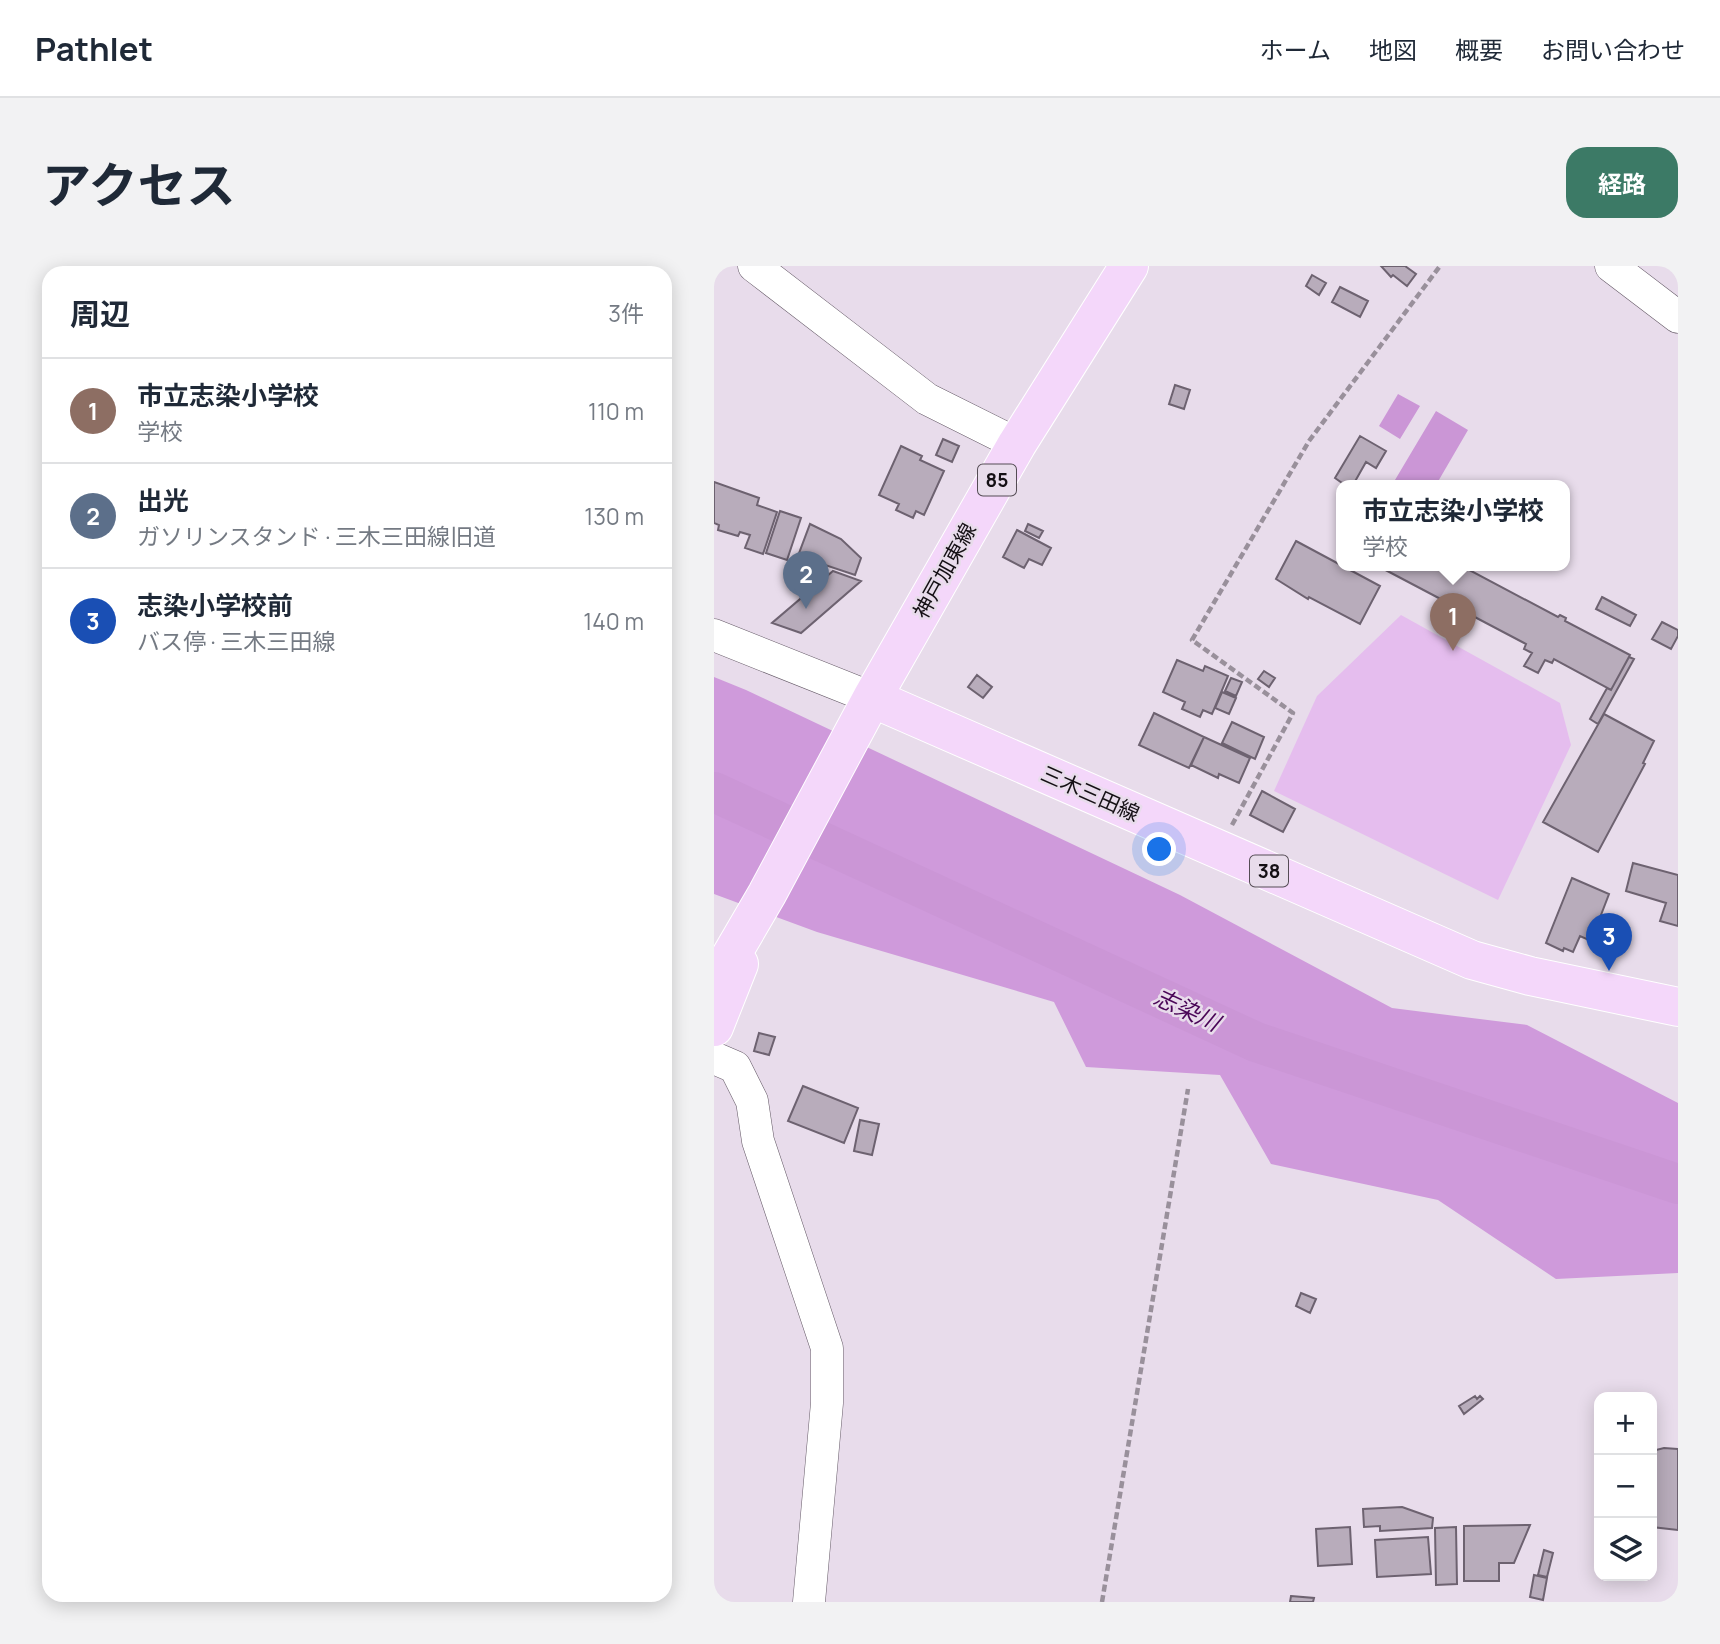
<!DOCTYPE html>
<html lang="ja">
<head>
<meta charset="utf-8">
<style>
	:root { --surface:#fff; --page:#f2f2f3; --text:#1f2937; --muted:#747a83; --line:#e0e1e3; --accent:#3c7a66 }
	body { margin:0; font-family:Manrope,"Noto Sans JP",sans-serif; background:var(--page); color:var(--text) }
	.controls { position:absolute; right:21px; bottom:21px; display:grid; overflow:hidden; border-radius:14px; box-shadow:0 4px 18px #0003 }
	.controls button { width:63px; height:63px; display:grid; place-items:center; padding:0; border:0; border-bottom:2px solid var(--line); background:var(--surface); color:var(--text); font:35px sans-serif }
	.you { position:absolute; left:446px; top:584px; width:24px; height:24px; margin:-18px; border:5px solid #fff; border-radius:50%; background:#1a73e8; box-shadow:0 0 0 10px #1a73e833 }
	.badge { display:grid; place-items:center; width:46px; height:46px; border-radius:50%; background:var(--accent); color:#fff; font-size:23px; font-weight:700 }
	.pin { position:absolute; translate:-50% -58px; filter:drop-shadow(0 2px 4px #0008) }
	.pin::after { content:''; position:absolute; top:37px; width:24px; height:21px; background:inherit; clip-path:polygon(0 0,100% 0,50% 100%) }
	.popup { position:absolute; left:622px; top:214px; width:234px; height:91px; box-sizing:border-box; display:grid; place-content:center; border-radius:14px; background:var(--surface); filter:drop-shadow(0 2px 5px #0005); font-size:23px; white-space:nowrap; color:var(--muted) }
	.popup b { font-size:26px; color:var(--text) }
	.popup::after { content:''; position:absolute; left:50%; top:100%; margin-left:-14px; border:14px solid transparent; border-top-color:var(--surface) }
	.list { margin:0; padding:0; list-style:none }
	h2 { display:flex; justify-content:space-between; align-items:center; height:91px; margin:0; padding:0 28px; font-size:30px }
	h2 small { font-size:23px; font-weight:400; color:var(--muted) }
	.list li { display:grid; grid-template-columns:46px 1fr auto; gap:21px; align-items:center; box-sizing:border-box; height:105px; padding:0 28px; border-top:2px solid var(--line) }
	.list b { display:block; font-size:26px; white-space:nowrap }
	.list p { margin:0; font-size:23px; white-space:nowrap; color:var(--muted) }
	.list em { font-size:23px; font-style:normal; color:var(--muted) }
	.icon { flex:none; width:38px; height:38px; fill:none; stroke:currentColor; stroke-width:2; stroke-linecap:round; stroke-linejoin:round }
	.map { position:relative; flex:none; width:964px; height:1336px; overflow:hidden; border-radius:21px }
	header { display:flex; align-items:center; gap:42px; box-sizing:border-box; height:98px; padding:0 35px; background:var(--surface); border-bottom:2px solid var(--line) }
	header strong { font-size:33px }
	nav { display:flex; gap:38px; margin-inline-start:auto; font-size:24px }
	.intro { display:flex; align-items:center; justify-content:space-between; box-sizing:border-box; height:168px; padding:0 42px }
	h1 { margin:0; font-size:49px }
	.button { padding:18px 32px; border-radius:21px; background:var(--accent); color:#fff; font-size:24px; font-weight:700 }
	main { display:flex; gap:42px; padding:0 42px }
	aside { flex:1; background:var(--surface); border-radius:21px; box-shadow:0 4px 18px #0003 }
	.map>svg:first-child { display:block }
	.green { fill:#e5bdee }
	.forest { fill:#cf9adb }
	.water { fill:#cb96d6 }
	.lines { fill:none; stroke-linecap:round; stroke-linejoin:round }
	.river { stroke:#cb96d6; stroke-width:40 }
	.building { fill:#b8acbb; stroke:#6d6270; stroke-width:2 }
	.minor-casing { stroke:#655a67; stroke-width:33 }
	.major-casing { stroke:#fff; stroke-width:40 }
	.path { stroke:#99909b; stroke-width:4.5; stroke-dasharray:7 3.5; stroke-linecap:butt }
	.minor { stroke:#fff; stroke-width:32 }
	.major { stroke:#f4d7fa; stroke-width:38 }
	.labels { text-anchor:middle; stroke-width:5; stroke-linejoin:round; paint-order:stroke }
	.shield { fill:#e8dceb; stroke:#544c54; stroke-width:2 }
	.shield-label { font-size:19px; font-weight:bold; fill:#140f14 }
	.street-label { font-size:21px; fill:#140f14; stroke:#e8dceb }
	.water-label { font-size:23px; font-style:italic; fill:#4a0657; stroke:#e8dceb }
</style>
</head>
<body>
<header>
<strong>Pathlet</strong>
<nav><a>ホーム</a><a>地図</a><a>概要</a><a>お問い合わせ</a></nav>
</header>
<div class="intro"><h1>アクセス</h1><a class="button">経路</a></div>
<main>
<aside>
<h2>周辺<small>3件</small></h2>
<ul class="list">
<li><span class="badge" style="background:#8d6e63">1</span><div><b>市立志染小学校</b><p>学校</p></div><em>110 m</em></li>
<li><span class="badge" style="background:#5c6f8a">2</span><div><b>出光</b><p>ガソリンスタンド · 三木三田線旧道</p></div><em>130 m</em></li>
<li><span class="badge" style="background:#1a4fb4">3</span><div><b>志染小学校前</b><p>バス停 · 三木三田線</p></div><em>140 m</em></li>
</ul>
</aside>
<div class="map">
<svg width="964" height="1336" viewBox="0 0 964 1336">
	<rect width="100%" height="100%" fill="#e8dceb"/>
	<!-- green -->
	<path class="green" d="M687,349L846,437L857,479L784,634L560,525L603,430Z"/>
	<!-- forest -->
	<path class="forest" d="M0,411L32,424L466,629L678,742L813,759L964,837V1007L842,1013L724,934L557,898L506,809L372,801L340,736L103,666L0,628Z"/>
	<!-- water -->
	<path class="water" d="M684,128L706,140L686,173L665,160Z
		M722,145L754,164L722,219H678Z"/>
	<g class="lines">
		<!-- river -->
		<path class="river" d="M0,526L542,776L964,918"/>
	</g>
	<!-- building -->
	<path class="building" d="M667,0H691L702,8L693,20L679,9L677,11Z
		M598,9L612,17L605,29L592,20Z
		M626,21L654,35L646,51L618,36Z
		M461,119L476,124L470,143L455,138Z
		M646,170L672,185L662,202L652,196L639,219H631L621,212Z
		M229,173L245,180L238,196L222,189Z
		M187,180L208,190L206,194L230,205L210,249L202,245L199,252L182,244L185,238L165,229Z
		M0,216L45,232L43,239L63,246L49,288L31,282L36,269L26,266L24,270L4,264L5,259L0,257Z
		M66,245L87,252L73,294L52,287Z
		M96,258L127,273L147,292L141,309L84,290Z
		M314,258L329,265L325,272L311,265Z
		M303,264L337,282L328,299L315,293L310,302L289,291Z
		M582,275L666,320L646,358L595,331L594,333L562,313Z
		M662,299H746L844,351L846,349L852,352L851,355L916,389L897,424L840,393L838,397L831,394L824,407L810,400L818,387L810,383L812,378Z
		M119,305L147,315L87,367L58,357Z
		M888,331L922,349L916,360L882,343Z
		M948,356L964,364V370L957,383L938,373Z
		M915,391L920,393L884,458L876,453L893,422L897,424Z
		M463,394L489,405L491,400L514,410L498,448L489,444L486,451L468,443L471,436L449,426Z
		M550,405L561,412L555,421L544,413Z
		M263,409L278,421L269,432L254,421Z
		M517,412L528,416L522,430L511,425Z
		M508,426L522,432L515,448L501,442Z
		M440,447L490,471L475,502L425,479Z
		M890,448L940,475L929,497L931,498L884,586L829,556Z
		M518,456L550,471L541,493L508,477Z
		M490,471L536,492L525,517L505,508L504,512L477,499Z
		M548,525L581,543L569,566L536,549Z
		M919,597L964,609V660L946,655L952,637L912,625Z
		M858,612L895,628L877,675L866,670L859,686L850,682L849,685L832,677Z
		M893,652L901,654L896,673L888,671Z
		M45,767L61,771L55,789L40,785Z
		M89,820L144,842L130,877L74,855Z
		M146,854L165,858L158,889L140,885Z
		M587,1027L602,1033L596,1047L582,1040Z
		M761,1130L763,1133L766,1130L769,1133L750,1148L745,1140Z
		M950,1182L964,1183V1264L938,1261L941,1236H938V1185Z
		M688,1241L719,1252L718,1262L666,1265V1260L650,1261L649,1243Z
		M816,1259L800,1297H785V1315H750V1260Z
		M636,1261L638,1298L604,1300L602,1263Z
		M742,1261L743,1318L722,1319L721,1262Z
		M714,1271L717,1308L663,1311L661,1274Z
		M830,1284L839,1287L833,1311L824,1309Z
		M820,1309L833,1312L829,1334L816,1331Z
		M577,1330L600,1332L599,1336H576Z"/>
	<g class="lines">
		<!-- minor casing -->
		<g class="minor-casing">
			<path id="minor" d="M40,0L213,133L303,178
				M897,0L964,51
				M0,369L158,432
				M0,792L21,801L38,835L44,875L113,1082V1137L95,1336"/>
		</g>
		<!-- major casing -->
		<g class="major-casing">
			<path id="major" d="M158,432L758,694L816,710L964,741
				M0,719L53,628L158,432L303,178L415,0
				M0,761L25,698"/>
		</g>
		<!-- path -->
		<path class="path" d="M518,559L579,447L478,374L595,175L726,0
			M388,1336L474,823"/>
		<!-- minor -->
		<use href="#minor" class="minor"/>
		<!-- major -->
		<use href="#major" class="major"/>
	</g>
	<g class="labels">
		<!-- shield labels -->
		<g class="shield">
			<rect x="264" y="198.5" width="38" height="31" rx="5"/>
			<rect x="536" y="589.5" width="38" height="31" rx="5"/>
		</g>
		<g class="shield-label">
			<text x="283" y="221">85</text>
			<text x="555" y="612">38</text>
		</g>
		<!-- street labels -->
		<g class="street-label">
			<text transform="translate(231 305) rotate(-61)" y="7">神戸加東線</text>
			<text transform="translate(376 528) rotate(24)" y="7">三木三田線</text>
		</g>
		<!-- water labels -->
		<g class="water-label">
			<text transform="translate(473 744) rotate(25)" y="8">志染川</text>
		</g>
	</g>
</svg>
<div class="controls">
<button>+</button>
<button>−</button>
<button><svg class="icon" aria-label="layers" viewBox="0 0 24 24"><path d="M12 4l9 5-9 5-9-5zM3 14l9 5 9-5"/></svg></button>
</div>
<div class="you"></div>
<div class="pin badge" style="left:739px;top:385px;background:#8d6e63">1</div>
<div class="popup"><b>市立志染小学校</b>学校</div>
<div class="pin badge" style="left:92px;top:343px;background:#5c6f8a">2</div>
<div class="pin badge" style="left:895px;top:705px;background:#1a4fb4">3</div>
</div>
</main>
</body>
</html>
